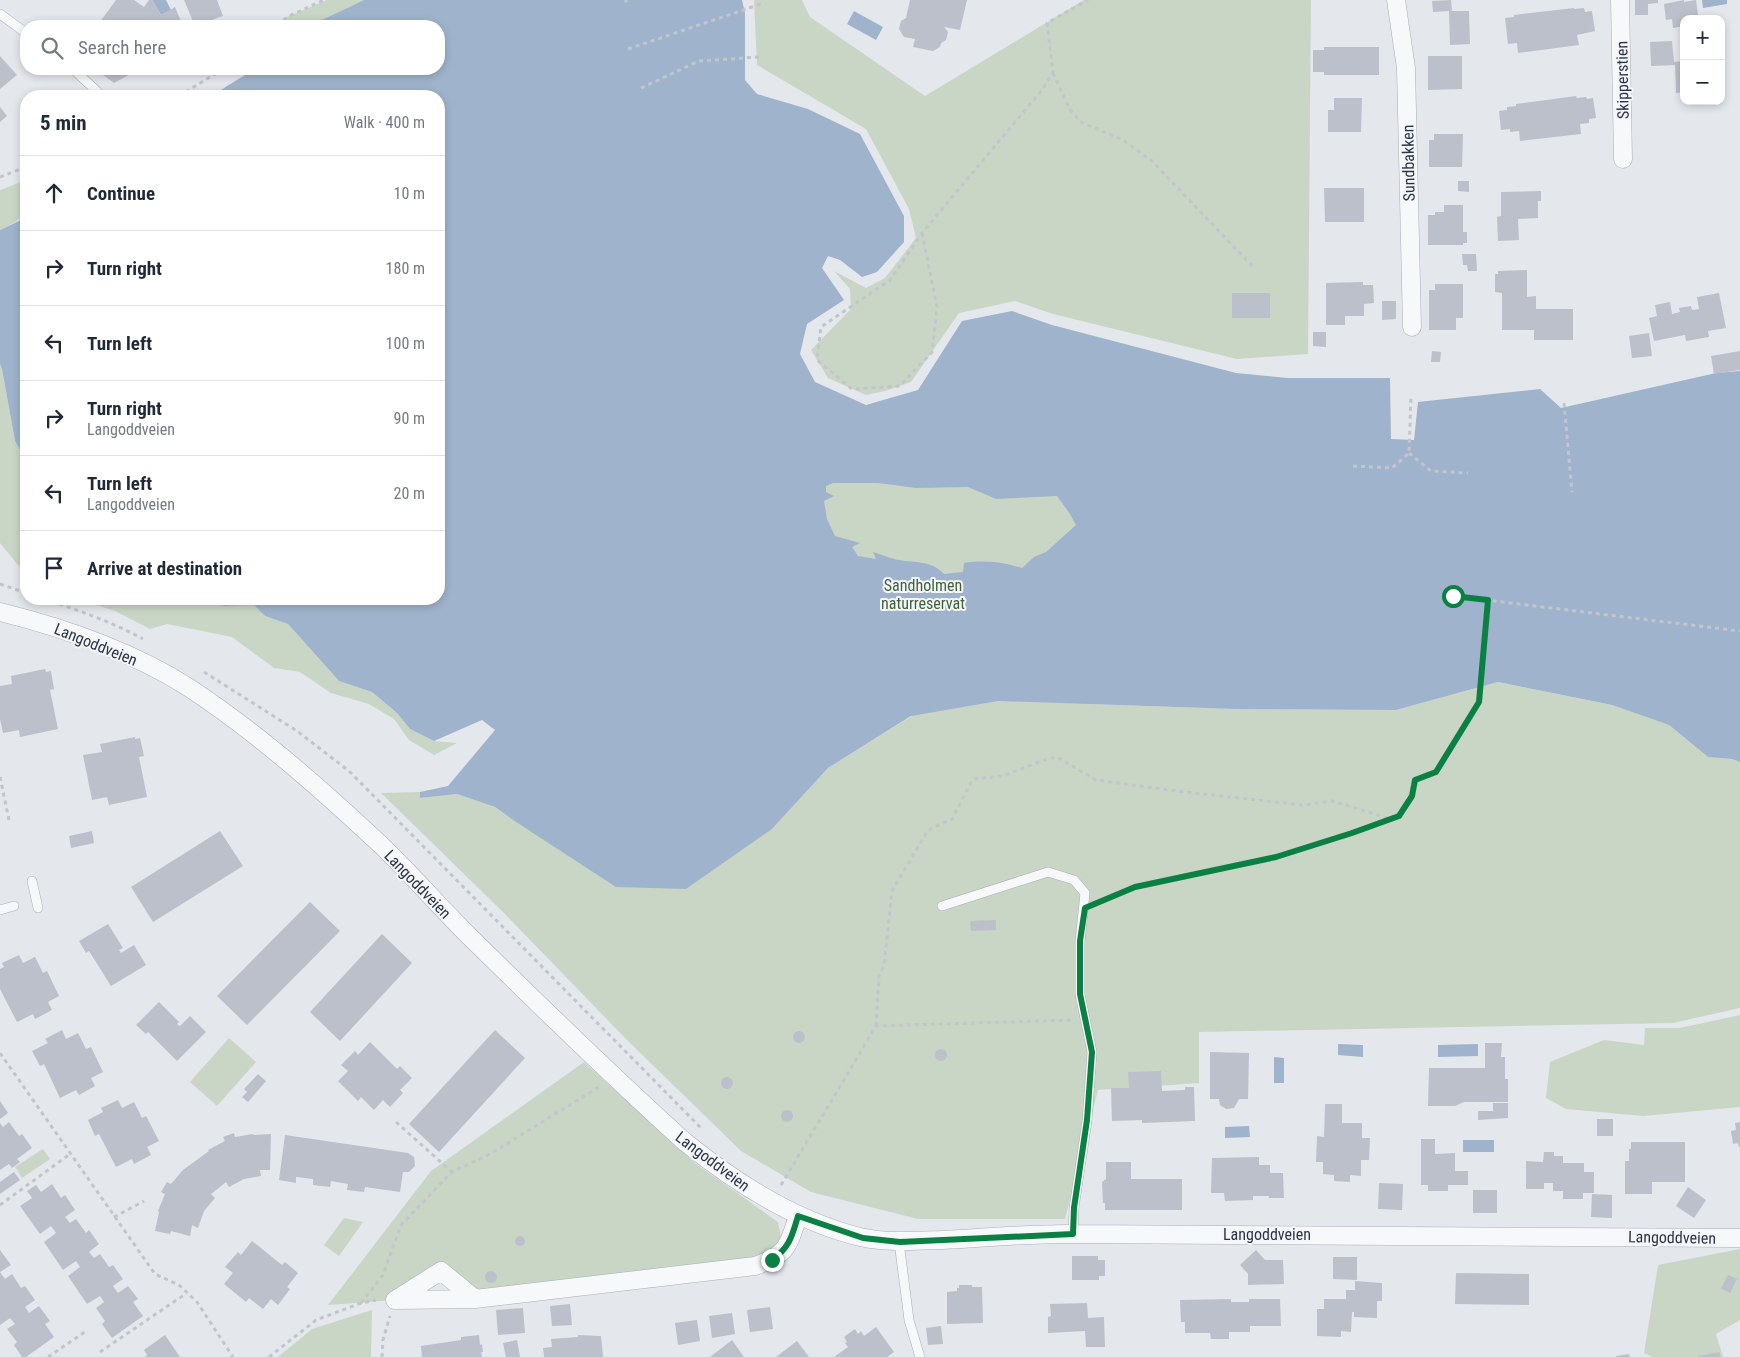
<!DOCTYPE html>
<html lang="en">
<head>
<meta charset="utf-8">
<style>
	:root { --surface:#fff; --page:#f6f6f7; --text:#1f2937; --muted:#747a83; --line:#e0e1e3 }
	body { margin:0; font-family:"Roboto Condensed",sans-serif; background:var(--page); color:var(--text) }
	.controls { position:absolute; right:15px; top:15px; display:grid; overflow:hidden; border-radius:10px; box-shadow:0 2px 8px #0003 }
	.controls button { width:45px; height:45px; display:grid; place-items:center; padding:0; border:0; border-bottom:1px solid var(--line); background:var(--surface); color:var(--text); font:25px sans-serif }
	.stop { position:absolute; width:15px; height:15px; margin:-11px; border:4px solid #0b8043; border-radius:50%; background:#fff }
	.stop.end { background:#0b8043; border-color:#fff; box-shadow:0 1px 5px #0008 }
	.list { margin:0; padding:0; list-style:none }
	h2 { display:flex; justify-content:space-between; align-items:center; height:65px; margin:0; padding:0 20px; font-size:21px }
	h2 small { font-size:16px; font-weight:400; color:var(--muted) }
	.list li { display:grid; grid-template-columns:32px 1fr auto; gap:15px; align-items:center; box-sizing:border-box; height:75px; padding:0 20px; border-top:1px solid var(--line) }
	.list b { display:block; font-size:19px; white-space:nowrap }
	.list p { margin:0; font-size:16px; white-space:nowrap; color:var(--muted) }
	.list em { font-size:16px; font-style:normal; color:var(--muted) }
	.icon { flex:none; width:28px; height:28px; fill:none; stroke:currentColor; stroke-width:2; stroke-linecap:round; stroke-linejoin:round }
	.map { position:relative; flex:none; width:1740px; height:1357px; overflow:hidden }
	.search { position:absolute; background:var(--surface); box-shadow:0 2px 8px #0003; left:20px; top:20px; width:425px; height:55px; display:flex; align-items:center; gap:12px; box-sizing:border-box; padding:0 18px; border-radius:20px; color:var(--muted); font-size:19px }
	.panel { position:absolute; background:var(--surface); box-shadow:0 2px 8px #0003; left:20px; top:90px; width:425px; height:515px; border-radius:20px }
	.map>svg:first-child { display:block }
	.green { fill:#c9d6c5 }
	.water { fill:#9fb4cc; fill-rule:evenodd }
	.building { fill:#bbc0ca }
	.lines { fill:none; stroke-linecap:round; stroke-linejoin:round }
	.lane-casing { stroke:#a9aeb7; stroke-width:10 }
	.street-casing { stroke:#a9aeb7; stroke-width:19 }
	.path { stroke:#c2c5cb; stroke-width:3; stroke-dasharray:4 4; stroke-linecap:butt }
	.lane { stroke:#f7f8fa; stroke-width:9 }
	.street { stroke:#f7f8fa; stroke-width:18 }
	.route { stroke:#0b8043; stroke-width:6 }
	.labels { text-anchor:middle; stroke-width:4; stroke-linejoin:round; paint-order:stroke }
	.street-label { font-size:16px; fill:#2b3445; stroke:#f4f6f9 }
	.park-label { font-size:16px; fill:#3f6138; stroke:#f4f6f9 }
</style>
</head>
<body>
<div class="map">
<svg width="1740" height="1357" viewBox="0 0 1740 1357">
	<rect width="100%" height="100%" fill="#e4e7ec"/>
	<!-- green -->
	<path class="green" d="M327,0H364L309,26H289L287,17Z
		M754,0H802L810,17L925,96L1084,0H1311L1308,354L1237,359L1053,314L1015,301L959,313L911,382L885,391L866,395L828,378L811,350L851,309L850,289L834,271L866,288L885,278L916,238L909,209L866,129L757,65Z
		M26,180C26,213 31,215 0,230V190Z
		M0,364L2,369L15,441L26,460V568L18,565L0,543Z
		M675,466L1223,483L1086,704L1234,709L1396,710L1498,682L1612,705L1669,725L1708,757L1732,759L1740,762V1008L1673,1023L1199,1032V1083L1098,1090L1065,1219H918L811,1192L741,1151L627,1040L504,913L381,793L420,792V798L457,794L495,807L513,820L772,829L828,768L912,716Z
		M78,599H200L224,606L254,605L265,616L288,624L339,681L372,692L397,713L410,729L434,741L457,743L434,755L409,740L394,719L369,704L331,693L300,672L274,668L232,637L167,624L150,629L115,611Z
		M1740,1015V1107L1643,1116L1566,1109L1546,1098L1550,1062L1604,1040L1644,1045L1645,1028H1680Z
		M229,1038L256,1062L217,1106L190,1082Z
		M584,1062L696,1164L778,1222L782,1243L755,1266L475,1299L441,1271L395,1300L328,1305L431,1171Z
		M43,1149L50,1159L22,1178L15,1167Z
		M344,1218L363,1222L339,1256L324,1245Z
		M1740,1249V1320L1716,1334L1723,1357H1653L1644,1353L1658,1265Z
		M372,1310L371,1357H278L312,1329Z"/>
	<!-- water -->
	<path class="water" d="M152,0H166L171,10L161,15Z
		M364,0H742L745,13V80L757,94L808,109L860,134L904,216V242L877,272L862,277L840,260L828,256L822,268L844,300L807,324L800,354L815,382L866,405L918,390L962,321L1012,311L1052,325L1236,373L1287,378H1390L1391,439L1414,440L1418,402L1540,389L1561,408L1716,373L1740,371V762L1732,759L1708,757L1669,725L1612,705L1498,682L1396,710L1234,709L998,701L911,716L828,768L772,829L686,889L616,887L513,820L495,807L457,794L420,798V792L448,786L495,730L482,720L434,741L410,729L397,713L372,692L339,681L288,624L265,616L254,605L224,606L200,599H439V96H213L227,86L255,69H439V26H309ZM833,483H878L916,488L968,487L996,499L1057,496L1070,514L1076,525L1046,552L1034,557L1022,568C1001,562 986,560 964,563L963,572L944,574C931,560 916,563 899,560C891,559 881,554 873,552L876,559L858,556L852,547L860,543L835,536L827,519L824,501L834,496L826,492V486Z
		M1702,0H1727V4L1703,8Z
		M854,11L883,27L876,40L847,24Z
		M26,211V460L15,441L2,369L0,364V230L19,221Z
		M1338,1044L1363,1045V1057L1338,1055Z
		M1478,1044V1056L1438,1057V1045Z
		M1274,1057L1284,1058V1083H1274Z
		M1249,1126L1250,1137L1225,1138V1127Z
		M1463,1140H1494V1152H1463Z"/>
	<!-- building -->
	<path class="building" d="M116,0H134L144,7L149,0H152L161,15L175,7L183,26H97Z
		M184,0H217L223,16L195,26Z
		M910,0H967L960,30L944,27L948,32L946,40L941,43L940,47L933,51L913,47L915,39L904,37L899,29L901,21L906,18Z
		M1451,0L1452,11H1469L1470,44L1450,45L1449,11L1433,12L1432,1Z
		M1635,0H1658V3L1648,4V15H1635Z
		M1684,0V2L1696,0L1698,15L1689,16L1690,19H1684V26L1673,28L1672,19L1666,20L1664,4Z
		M1574,8V9L1584,8L1585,12L1592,11L1595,31L1577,35L1579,45L1518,53L1517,43L1508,44L1505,18L1514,17V15Z
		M1672,41L1674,62L1684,61V92L1676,93L1675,65L1651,66L1650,42Z
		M1324,47H1379V75H1324V72H1313V50H1324Z
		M0,56L17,75L0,89Z
		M1428,56H1462V89L1428,90Z
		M95,69H133L127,76L114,83Z
		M1576,96L1577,98L1586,97L1587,99L1593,98L1596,118L1589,119V123L1580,124L1581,134L1520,141L1519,131L1510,132V129L1501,130L1499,111L1507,110V107L1516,106V104Z
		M1334,98H1362L1361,132H1328V110H1334Z
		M0,107L7,116L0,122Z
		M1434,134H1463L1462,167H1429V140H1434Z
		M1458,181H1469V192L1458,191Z
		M1324,188H1364V222H1325Z
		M1541,191V201H1538V218L1518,219L1519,240L1498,241L1497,217L1501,216V192Z
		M1444,205H1463V232H1467V243H1463V245H1428V215H1435V212H1444Z
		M1462,254H1476L1477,271H1468L1467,265H1463Z
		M1527,270V297L1536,296V309H1573V340H1534V330H1502V293L1495,292V274H1498V271Z
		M1363,282V285H1373L1374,303L1364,304V316H1345V325H1326V283Z
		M1435,284H1463V318H1456V330H1429V290H1435Z
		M1232,293H1270V318H1232Z
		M1719,293L1726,328L1708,331L1709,337L1686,341L1685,335L1654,341L1649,318L1657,316L1655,305L1670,302L1672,314L1680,312L1679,308L1691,306L1692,310L1699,309L1697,297Z
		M1382,301H1396V319L1382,320Z
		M1313,332H1326V347L1313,346Z
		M1649,333L1652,356L1632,358L1629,336Z
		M1432,351L1441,352L1440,362H1431Z
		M1740,351V370L1714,374L1711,356Z
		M45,669L46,672L51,671L54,689L50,690L58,729L20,737L19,730L3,733L0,719V686L12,684L11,676Z
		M135,737V739L140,738L144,756L139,757L147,797L109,805L107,797L92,800L83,755L102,752L100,744Z
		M92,831L94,843L71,848L69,836Z
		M220,831L243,866L153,922L131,887Z
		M310,902L340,931L247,1025L217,996Z
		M996,920V930L971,931L970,921Z
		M108,924L123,948L119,950L121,953L134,945L146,965L111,986L89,951L86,953L79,941Z
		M382,934L412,963L340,1041L310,1012Z
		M19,955L23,963L35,957L43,973L47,971L59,996L48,1002L52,1010L35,1019L33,1014L17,1022L0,989V969L4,967L2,963Z
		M159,1002L179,1022L177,1024L180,1026L190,1016L206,1032L177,1061L148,1032L146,1034L136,1025Z
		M62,1030L66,1039L78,1033L86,1049L91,1047L103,1072L91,1078L95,1086L79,1095L76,1090L60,1098L44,1064L40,1066L32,1051L48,1043L45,1039Z
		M495,1030L525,1058L439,1152L409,1124Z
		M793 1037a6 6 0 1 1 12 0a6 6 0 1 1-12 0Z
		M370,1042L397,1069L400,1066L412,1078L400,1090L403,1093L390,1107L383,1100L374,1110L361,1097L358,1101L338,1081L348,1071L341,1065L355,1051L358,1055Z
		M1485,1043H1502L1501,1057H1505V1079H1508V1102H1464L1455,1106H1428L1429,1068H1485Z
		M935 1055a6 6 0 1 1 12 0a6 6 0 1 1-12 0Z
		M1210,1052L1249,1053L1248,1099H1239L1234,1108L1226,1109L1220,1105L1219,1099H1210Z
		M1161,1071L1162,1091L1185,1090V1087H1194L1195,1121L1142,1123V1120L1112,1121L1111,1088H1129L1128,1072Z
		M258,1074L266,1081L248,1102L242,1097L247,1092L244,1089Z
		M721 1083a6 6 0 1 1 12 0a6 6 0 1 1-12 0Z
		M118,1100L122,1108L134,1102L142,1118L146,1116L159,1141L147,1147L151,1155L134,1164L132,1159L116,1167L99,1134L95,1136L88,1120L103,1112L101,1108Z
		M0,1101L8,1113L0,1119Z
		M1493,1103H1508V1118L1478,1120V1111H1493Z
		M1325,1104H1342V1123H1362V1138H1370L1369,1160H1361V1176L1350,1175V1182L1334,1181V1175L1323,1174V1162H1316L1317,1136L1324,1137Z
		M781 1116a6 6 0 1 1 12 0a6 6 0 1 1-12 0Z
		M1597,1119H1613V1136H1597Z
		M9,1122L19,1136L22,1134L32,1148L17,1159L20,1162L12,1168L9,1164L0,1170V1123L3,1127Z
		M1740,1122V1147H1739L1738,1143L1733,1144L1731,1131L1736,1130L1735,1123Z
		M234,1133L235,1137L253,1134L254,1135L271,1134L270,1170H260L261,1176L244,1179L229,1187L226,1182L211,1194L215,1198L204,1211L198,1228L192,1225L190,1236L171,1231L170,1234L155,1231L159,1212L158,1211L165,1194L161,1192L167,1182L171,1184L183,1170L209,1151L208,1150L225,1141L223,1137Z
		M285,1135L408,1153L414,1157L415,1166L409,1172H403L400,1192L365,1187L364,1192L347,1190L348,1184L331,1181L330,1187L313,1185V1179L296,1177V1183L279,1180Z
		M1421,1139H1435V1154L1455,1153V1171H1468V1185H1448V1191H1428V1185H1421Z
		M1631,1142H1685V1182H1652V1194H1625V1161H1629V1149H1631Z
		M1544,1152H1554V1156H1563V1163H1584V1172H1594V1193H1583V1199H1563V1191H1553V1183H1544V1189H1526V1161L1543,1162Z
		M1259,1157V1165H1270V1173H1283L1284,1198H1269V1196H1253V1200L1225,1201L1224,1193H1211L1212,1158Z
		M1106,1162H1131V1179H1182V1210H1105V1203H1103L1102,1182L1106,1179Z
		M14,1172L20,1180L0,1194V1182Z
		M1379,1183L1403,1184L1402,1210L1378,1209Z
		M52,1184L61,1198L65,1195L75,1210L65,1217L70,1223L76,1219L86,1233L89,1230L99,1244L89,1252L94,1258L100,1254L109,1267L113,1265L123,1279L113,1286L118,1293L128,1286L138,1299L133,1302L143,1316L112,1338L102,1324L105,1321L96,1308L104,1302L100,1296L87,1304L68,1276L80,1267L76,1261L63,1270L44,1242L56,1233L51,1226L40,1234L20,1206L32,1198L27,1191L36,1185L41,1192Z
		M1688,1187L1706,1200L1694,1218L1676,1206Z
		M1473,1190H1497V1213H1473Z
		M1592,1194L1612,1195V1218L1591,1217Z
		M515 1241a5 5 0 1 1 10 0a5 5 0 1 1-10 0Z
		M252,1241L282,1265L285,1262L298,1273L287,1287L290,1289L278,1305L271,1299L263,1309L249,1298L246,1302L224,1284L233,1273L225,1267L238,1252L241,1255Z
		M0,1250L11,1265L0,1272L5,1279L12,1274L21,1288L25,1286L35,1300L25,1307L29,1313L39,1306L50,1321L45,1324L54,1337L26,1357H22L14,1345L17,1342L7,1329L15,1324L10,1318L0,1325Z
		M1256,1250L1265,1260H1283L1284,1284L1248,1285V1274L1240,1265Z
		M1072,1256H1098V1260H1105V1276H1099V1280H1072Z
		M1333,1257H1357V1280L1333,1279Z
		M485 1277a6 6 0 1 1 12 0a6 6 0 1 1-12 0Z
		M1456,1273L1529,1274V1305L1455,1304Z
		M1728,1275L1737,1279L1730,1293L1721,1288Z
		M1355,1281L1382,1283V1301H1377V1318L1354,1317V1312H1352L1351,1332L1341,1331V1337L1317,1336V1309H1324V1299H1346V1290H1355Z
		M959,1285H972V1287H982L983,1323L947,1324V1292L957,1291V1288H959Z
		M1231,1299V1302H1249V1299H1280L1281,1326H1250V1332H1229V1339H1211L1210,1333H1185V1322H1181L1180,1300Z
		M1087,1303L1088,1318L1104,1317L1105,1347H1086L1085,1331L1048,1333V1317L1051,1316L1050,1304Z
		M570,1304L572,1325L552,1326L550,1306Z
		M770,1307L773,1329L750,1332L747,1310Z
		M523,1308L525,1333L498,1335L496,1310Z
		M732,1313L735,1334L712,1338L709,1316Z
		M697,1320L700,1341L678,1345L675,1323Z
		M941,1326L943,1344L928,1345L926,1328Z
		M876,1327L894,1352L887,1357H834L848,1347L845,1343L847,1342L844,1337L855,1329L858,1334L861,1331L864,1336Z
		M165,1335L180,1357H145L147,1355L144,1350Z
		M479,1335L480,1345L482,1344L483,1352H481L482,1357H422L421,1346L461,1340V1337Z
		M578,1335L601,1336L603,1357H544L543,1348L552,1347L551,1339L578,1337Z
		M517,1340L520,1357H506L503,1343Z
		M732,1340L744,1357H710Z
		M797,1341L809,1357H776Z
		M1720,1352V1357H1698V1356Z
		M1629,1354L1630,1357H1616V1356Z"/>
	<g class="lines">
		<!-- lane casing -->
		<g class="lane-casing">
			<path id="lane" d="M0,14L26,33
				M73,69L102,96
				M32,881L38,908
				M942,906L1048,872L1074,880L1085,893L1080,941V994L1092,1052L1087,1121L1074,1208L1073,1233
				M0,910L14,906
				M899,1242L909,1320L920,1357"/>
		</g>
		<!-- street casing -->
		<g class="street-casing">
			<path id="street" d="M1396,0L1406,68L1412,327
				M1620,0L1623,159
				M0,612C65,628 131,651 188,687C258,733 321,789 382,846C412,875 439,906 468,935C539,1005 611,1075 685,1142C737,1184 795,1221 860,1237C887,1243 915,1241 942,1240C987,1238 1032,1233 1077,1234C1298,1234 1519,1235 1740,1238
				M475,1299L441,1271L395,1300L475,1299L755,1266C787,1255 788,1247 798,1216"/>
		</g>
		<!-- path -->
		<path class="path" d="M625,2L627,0
			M278,26L287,17L324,0
			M628,49L761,4
			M1053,73L1070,110L1081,122L1123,140L1152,161L1253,267
			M641,88L699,61L760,57
			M179,96L223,69
			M0,177L26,167
			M922,233L937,307L932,352L900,386L852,389L817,360L821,327L890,280L922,233L1042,90L1053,72L1047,23L1088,0
			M1564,403L1572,492
			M1409,453L1431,471L1468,473
			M1353,466L1392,468L1409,453L1411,395
			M0,584L26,593
			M1453,596L1740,631
			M44,599C78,610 112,622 143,639
			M204,672L297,731L349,771L702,1129
			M0,777L9,820
			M1099,902L1135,887L1276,857L1353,833L1399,816L1412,796L1415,780L1436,772L1479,702L1488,600
			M876,1026L879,976L884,965L892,891L928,830L952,819L973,779L1003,776L1044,760L1057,757L1096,780L1185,792L1302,805L1333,801L1390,819
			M0,1053L155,1274L179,1285L197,1302L233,1357
			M396,1122L452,1172
			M781,1185L876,1026L1072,1020
			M0,1205L70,1154
			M114,1217L144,1201
			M361,1303L383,1275L401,1225L452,1172L490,1154L599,1087
			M100,1352L187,1293
			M48,1357L85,1332
			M269,1357L316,1320L361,1303L376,1300
			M382,1357L383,1340L390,1316"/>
		<!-- lane -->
		<use href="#lane" class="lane"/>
		<!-- street -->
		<use href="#street" class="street"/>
	</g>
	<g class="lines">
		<!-- route -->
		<path class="route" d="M772,1260C790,1247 792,1236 798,1216L863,1238L900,1242L1073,1234L1074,1208L1087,1120L1092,1052L1080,994V941L1085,908L1135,887L1276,857L1352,833L1399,816L1412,796L1415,780L1436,772L1479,702L1488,600L1453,596"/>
	</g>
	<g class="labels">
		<!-- street labels -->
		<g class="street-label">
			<text transform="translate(1622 80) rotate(-91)" y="6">Skipperstien</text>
			<text transform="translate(1408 163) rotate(-91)" y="6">Sundbakken</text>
			<text transform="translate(96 644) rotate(22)" y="6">Langoddveien</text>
			<text transform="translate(418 884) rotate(46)" y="6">Langoddveien</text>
			<text transform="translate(713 1161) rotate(37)" y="6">Langoddveien</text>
			<text x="1267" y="1240">Langoddveien</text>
			<text transform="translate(1672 1237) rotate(1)" y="6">Langoddveien</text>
		</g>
		<!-- park labels -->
		<g class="park-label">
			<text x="923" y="591">Sandholmen<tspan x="923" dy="18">naturreservat</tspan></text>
		</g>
	</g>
</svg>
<div class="controls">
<button>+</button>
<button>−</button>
</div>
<div class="stop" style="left:1453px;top:596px"></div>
<div class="stop end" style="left:772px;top:1260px"></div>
<div class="search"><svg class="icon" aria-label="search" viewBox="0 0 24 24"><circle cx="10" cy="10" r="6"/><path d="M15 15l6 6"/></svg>Search here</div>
<section class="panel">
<h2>5 min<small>Walk · 400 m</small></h2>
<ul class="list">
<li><svg class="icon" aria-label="ahead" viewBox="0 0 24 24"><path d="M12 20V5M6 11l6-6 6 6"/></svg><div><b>Continue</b></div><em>10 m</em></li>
<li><svg class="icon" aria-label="right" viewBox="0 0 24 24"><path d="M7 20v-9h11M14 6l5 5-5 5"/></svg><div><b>Turn right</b></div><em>180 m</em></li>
<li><svg class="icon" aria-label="left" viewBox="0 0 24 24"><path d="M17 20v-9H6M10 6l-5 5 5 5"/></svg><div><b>Turn left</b></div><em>100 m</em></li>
<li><svg class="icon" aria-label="right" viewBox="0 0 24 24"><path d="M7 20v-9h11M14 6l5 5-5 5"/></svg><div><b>Turn right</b><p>Langoddveien</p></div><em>90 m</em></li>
<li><svg class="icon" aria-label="left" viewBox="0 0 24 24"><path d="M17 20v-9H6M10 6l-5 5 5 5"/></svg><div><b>Turn left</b><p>Langoddveien</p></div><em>20 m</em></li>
<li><svg class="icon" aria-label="arrive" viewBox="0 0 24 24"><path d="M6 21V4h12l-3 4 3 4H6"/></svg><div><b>Arrive at destination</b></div></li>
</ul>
</section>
</div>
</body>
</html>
